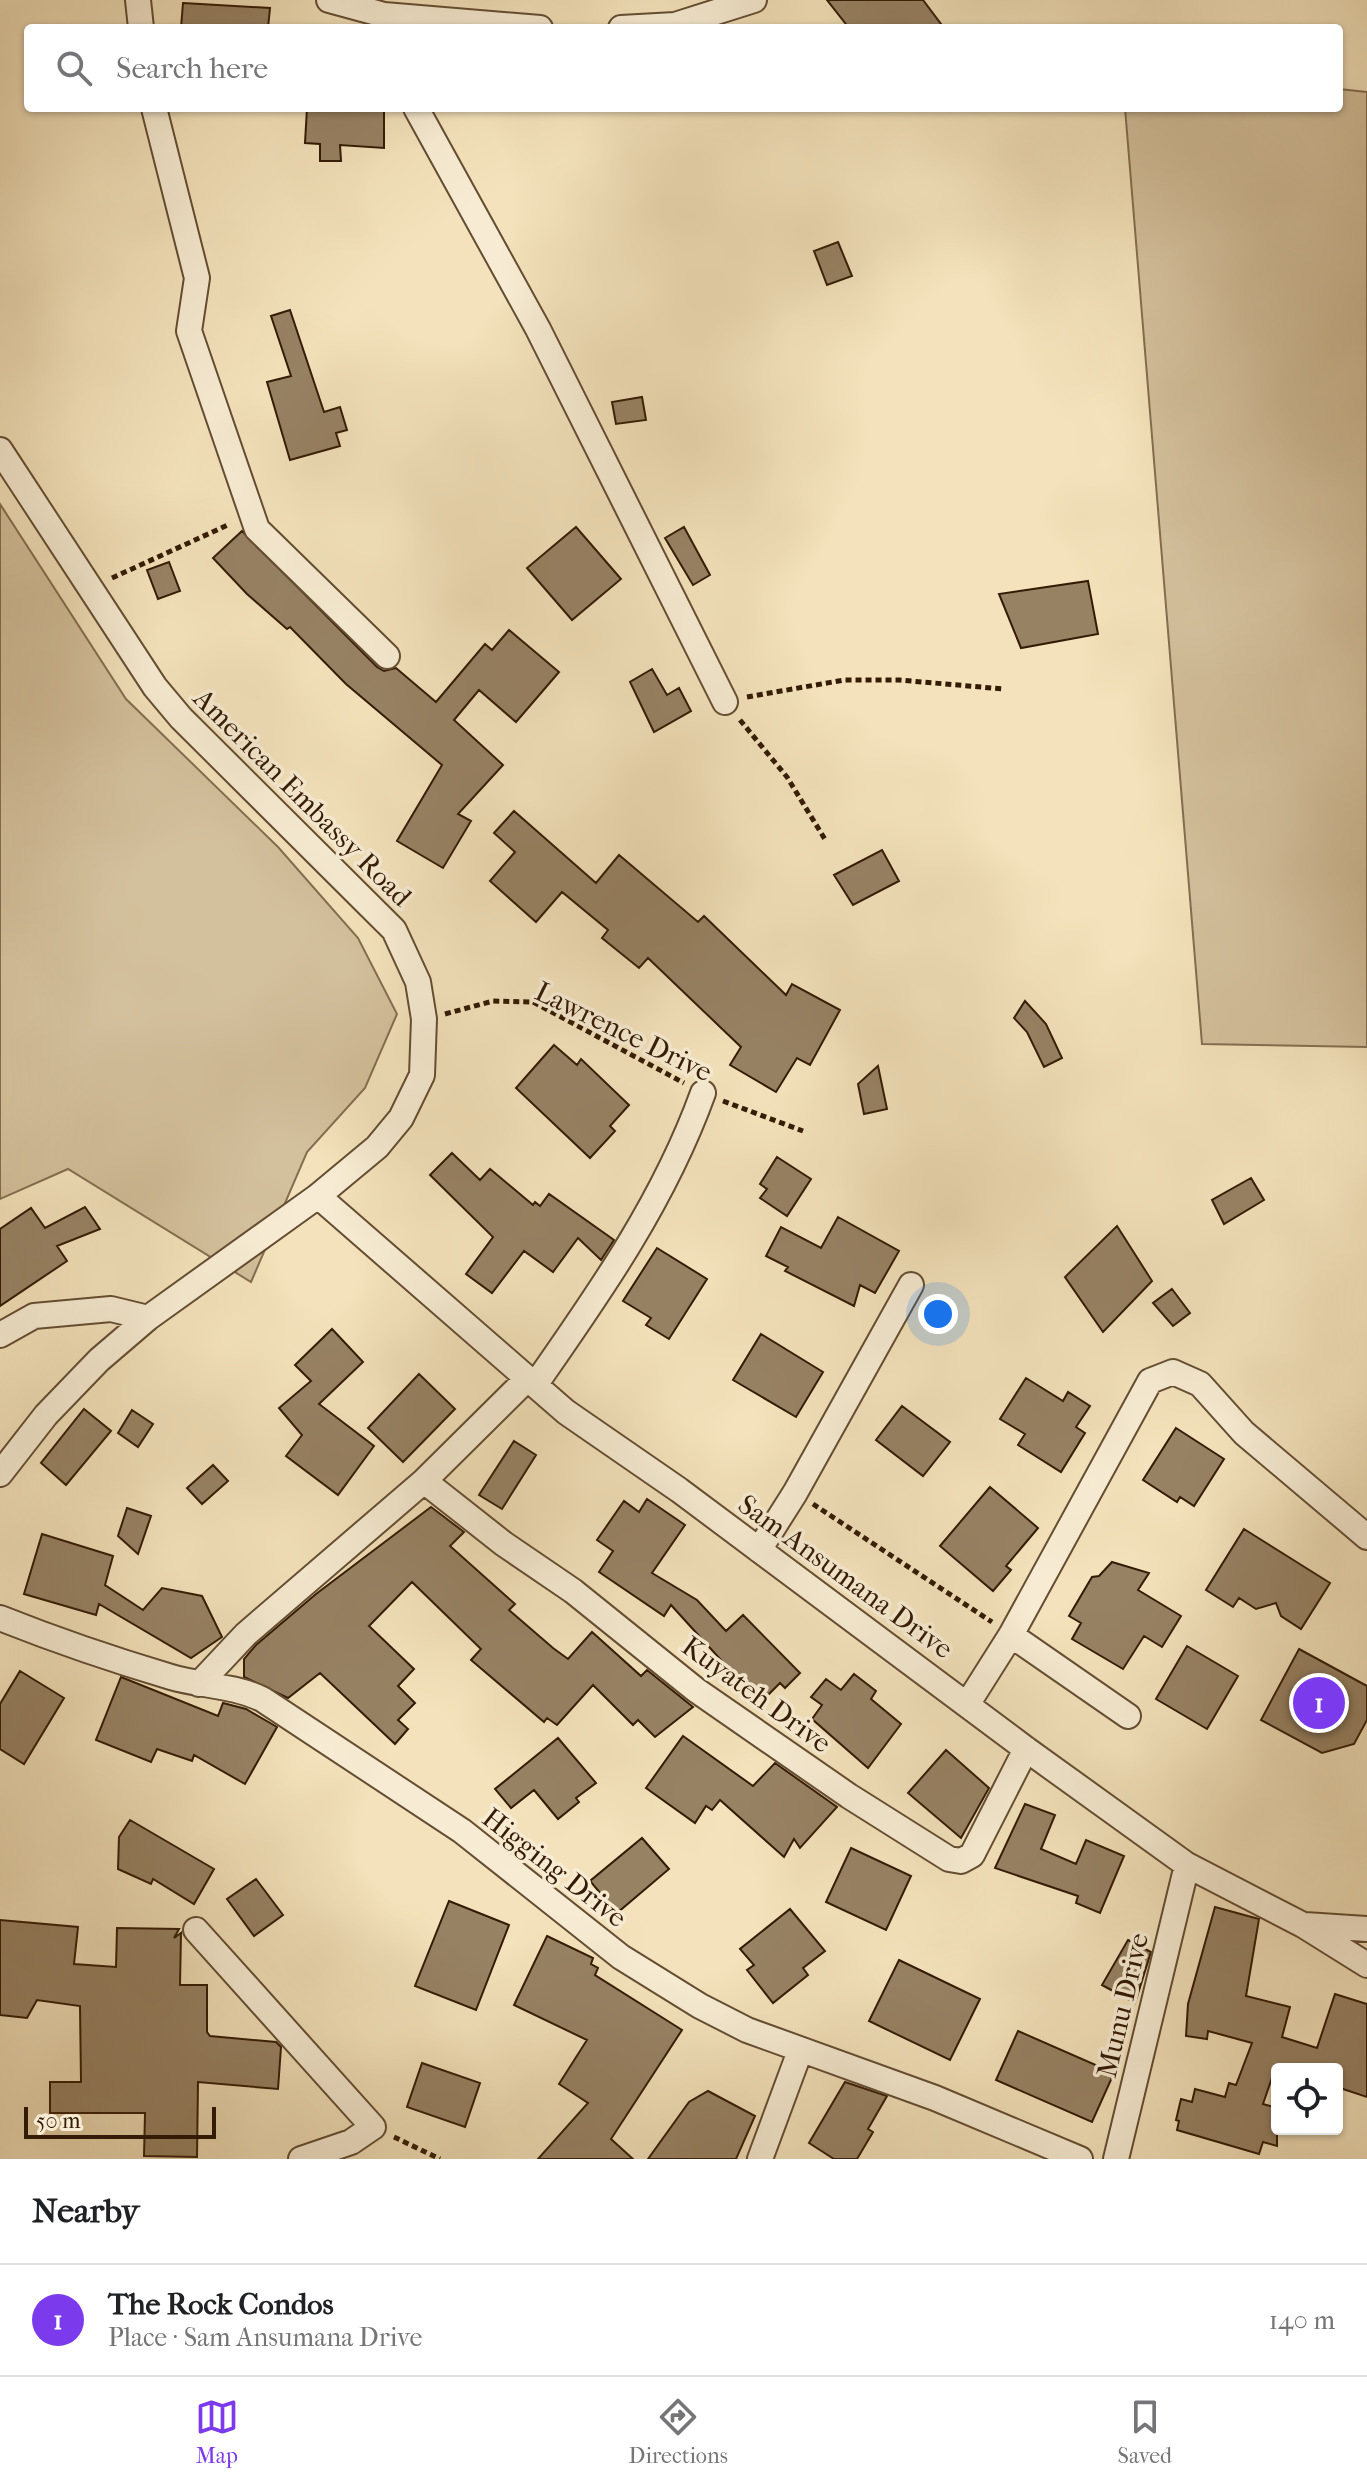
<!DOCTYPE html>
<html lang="en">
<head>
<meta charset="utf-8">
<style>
	:root { --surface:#fff; --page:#f2f2f2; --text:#202124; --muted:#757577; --line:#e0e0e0; --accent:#7c3aed }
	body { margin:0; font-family:"IM FELL French Canon",serif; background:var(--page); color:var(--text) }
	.controls { position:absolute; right:24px; bottom:24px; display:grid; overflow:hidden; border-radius:8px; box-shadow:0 2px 6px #0004 }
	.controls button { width:72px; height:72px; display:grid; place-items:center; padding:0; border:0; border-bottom:2px solid var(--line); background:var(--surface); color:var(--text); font:40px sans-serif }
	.scale { position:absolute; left:24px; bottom:20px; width:192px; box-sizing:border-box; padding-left:8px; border:4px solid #341b05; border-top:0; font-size:22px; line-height:28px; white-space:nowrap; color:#341b05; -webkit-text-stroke:6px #f7ecd3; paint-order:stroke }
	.you { position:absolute; left:938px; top:1314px; width:28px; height:28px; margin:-20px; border:6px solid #fff; border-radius:50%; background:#1a73e8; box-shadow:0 0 0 12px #1a73e833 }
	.badge { display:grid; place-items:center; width:52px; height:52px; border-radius:50%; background:var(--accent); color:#fff; font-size:26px; font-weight:700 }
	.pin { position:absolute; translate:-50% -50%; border:4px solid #fff; box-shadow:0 2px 8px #0006 }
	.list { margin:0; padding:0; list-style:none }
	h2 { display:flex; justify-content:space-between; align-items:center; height:104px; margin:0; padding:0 32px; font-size:34px }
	h2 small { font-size:26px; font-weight:400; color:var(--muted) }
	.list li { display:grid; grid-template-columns:52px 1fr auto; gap:24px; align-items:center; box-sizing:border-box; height:112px; padding:0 32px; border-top:2px solid var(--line) }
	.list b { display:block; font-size:30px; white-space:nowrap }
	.list p { margin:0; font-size:26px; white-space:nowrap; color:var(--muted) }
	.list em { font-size:26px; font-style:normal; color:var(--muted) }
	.icon { flex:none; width:44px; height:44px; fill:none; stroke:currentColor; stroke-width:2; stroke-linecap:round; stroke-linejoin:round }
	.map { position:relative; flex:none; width:1367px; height:2159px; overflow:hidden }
	.search { position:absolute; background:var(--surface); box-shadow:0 2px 6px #0004; left:24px; right:24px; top:24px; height:88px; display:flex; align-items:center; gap:20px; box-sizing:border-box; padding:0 28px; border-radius:8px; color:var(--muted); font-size:30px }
	.sheet { height:216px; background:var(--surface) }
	nav { display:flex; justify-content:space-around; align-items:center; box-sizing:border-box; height:112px; border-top:2px solid var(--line); background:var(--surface); font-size:22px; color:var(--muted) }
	nav a { display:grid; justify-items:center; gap:4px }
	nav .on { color:var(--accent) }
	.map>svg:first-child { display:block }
	.green { fill:#d3c09c; stroke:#846e50; stroke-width:2 }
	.building { fill:#978264; stroke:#341b05; stroke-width:2 }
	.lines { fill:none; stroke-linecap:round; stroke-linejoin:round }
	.minor-casing { stroke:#644d32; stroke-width:28 }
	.path { stroke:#341b05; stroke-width:5; stroke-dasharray:6 4; stroke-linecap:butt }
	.minor { stroke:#f7ecd3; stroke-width:24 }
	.labels { text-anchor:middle; stroke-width:7; stroke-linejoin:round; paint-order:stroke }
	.street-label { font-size:28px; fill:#341b05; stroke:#f7ecd3 }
</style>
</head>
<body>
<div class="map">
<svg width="1367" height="2159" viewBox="0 0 1367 2159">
	<rect width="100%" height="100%" fill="#f3e2bb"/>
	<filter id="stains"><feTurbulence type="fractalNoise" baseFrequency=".0025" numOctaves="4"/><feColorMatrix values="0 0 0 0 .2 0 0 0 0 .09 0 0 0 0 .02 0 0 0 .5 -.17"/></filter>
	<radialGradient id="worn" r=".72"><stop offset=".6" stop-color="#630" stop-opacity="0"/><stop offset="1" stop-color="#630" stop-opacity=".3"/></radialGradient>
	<!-- green -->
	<path class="green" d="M1339,89L1367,92V1047L1202,1044L1125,108H1339Z
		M0,504L126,699L278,847L358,938L397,1014L365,1088L307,1152L251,1282L68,1169L0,1199Z"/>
	<!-- building -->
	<path class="building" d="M827,0H923L944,28H849Z
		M183,3L270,8L268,28H181Z
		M307,108H384V148L340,145L341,161H320V144L305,143Z
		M838,242L852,276L827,285L814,251Z
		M290,310L324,412L340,407L347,430L336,433L340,446L290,460L267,382L291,376L271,316Z
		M642,397L646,420L616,424L612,402Z
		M576,527L621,579L572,620L527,568Z
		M684,527L710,575L693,585L665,538Z
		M242,531L377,667L384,671L396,668L436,702L485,644L492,650L509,630L559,672L516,722L479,690L454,720L503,765L458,814L471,821L443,868L397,841L442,765L346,684L290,627L287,629L247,594L213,558Z
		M169,562L180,591L158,599L147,570Z
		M1088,581L1098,634L1021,648L999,594Z
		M652,669L667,695L679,688L691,711L654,732L630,682Z
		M514,811L596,883L619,855L698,922L704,916L786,995L792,984L840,1010L810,1065L797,1058L776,1092L730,1065L741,1047L648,958L639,968L602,938L608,930L562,892L536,922L490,881L515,852L494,833Z
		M882,850L899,881L853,905L834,875Z
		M1025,1001L1046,1024L1062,1058L1044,1067L1027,1032L1014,1018Z
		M554,1045L577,1065L581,1059L629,1105L610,1126L615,1131L590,1158L516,1088Z
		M878,1066L887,1109L864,1114L858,1084Z
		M452,1153L480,1180L490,1169L533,1205L535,1202L540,1206L549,1194L614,1240L601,1260L578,1238L553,1272L524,1251L492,1293L466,1274L493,1237L430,1175Z
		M777,1157L811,1179L787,1216L760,1198L767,1189L760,1184Z
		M1251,1178L1264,1200L1224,1224L1212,1200Z
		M85,1207L100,1229L57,1246L67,1261L0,1306V1229L31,1208L45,1228Z
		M838,1217L899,1251L875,1293L860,1285L854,1306L785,1271L788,1267L766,1256L781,1227L821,1248Z
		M1117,1226L1152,1281L1103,1332L1065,1277Z
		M657,1248L707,1279L669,1339L646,1325L651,1318L623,1301Z
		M1172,1289L1190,1313L1173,1326L1153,1303Z
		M332,1329L363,1362L319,1404L374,1446L338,1495L286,1456L302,1435L279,1408L311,1381L295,1365Z
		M761,1334L823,1372L796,1417L733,1380Z
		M419,1374L455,1409L403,1462L368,1428Z
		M1026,1378L1063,1401L1068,1392L1090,1406L1076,1427L1085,1433L1061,1472L1018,1445L1025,1434L1000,1419Z
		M902,1406L950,1442L923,1476L876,1440Z
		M84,1409L111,1431L66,1485L41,1463Z
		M132,1410L153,1424L138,1447L118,1433Z
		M1176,1428L1224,1459L1194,1506L1180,1497L1177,1502L1143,1480Z
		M514,1441L536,1455L502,1509L479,1495Z
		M213,1465L228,1481L202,1504L187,1488Z
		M990,1487L1038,1528L1006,1566L1011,1570L993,1591L940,1546Z
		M647,1499L685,1525L652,1573L697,1600L726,1631L743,1615L800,1673L785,1688L780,1683L760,1703L671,1605L664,1616L599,1572L613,1551L597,1540L624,1501L639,1512Z
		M431,1507L464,1532L450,1546L515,1604L509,1610L553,1648L568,1659L592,1632L641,1676L647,1670L693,1707L655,1737L638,1720L633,1725L593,1685L557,1725L547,1718L544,1722L471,1660L481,1649L412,1582L369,1626L414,1669L398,1686L415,1703L398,1720L408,1729L395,1744L320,1673L288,1698L244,1677V1659L256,1645L316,1594Z
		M127,1508L151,1516L138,1554L118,1536Z
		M1244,1529L1330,1583L1301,1629L1281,1616L1276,1603L1256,1609L1239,1598L1233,1607L1206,1590Z
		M42,1534L113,1556L105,1585L143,1610L162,1588L202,1596L222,1637L191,1658L99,1604L96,1615L24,1594Z
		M1112,1562L1149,1573L1138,1590L1181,1616L1162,1647L1144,1636L1123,1669L1072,1639L1081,1623L1069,1616L1092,1577L1099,1576Z
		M1187,1646L1238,1676L1207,1729L1156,1699Z
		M1299,1649L1367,1686V1720L1354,1744L1322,1753L1261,1720Z
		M20,1671L64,1698L24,1764L0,1749V1704Z
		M854,1674L876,1691L871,1699L901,1724L868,1768L812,1719L822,1705L811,1697L826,1679L841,1690Z
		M121,1677L218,1716L223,1703L246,1709L277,1727L245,1784L194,1755L192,1761L157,1749L151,1762L96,1740Z
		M683,1736L753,1786L775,1763L837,1807L800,1848L794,1839L784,1857L720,1800L712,1810L706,1806L695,1823L646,1788Z
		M558,1738L596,1783L576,1798L579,1802L558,1819L534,1790L511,1808L495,1789Z
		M946,1750L989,1788L961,1838L908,1793Z
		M1025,1804L1055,1815L1041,1849L1076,1864L1086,1840L1124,1856L1100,1913L1076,1903L1078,1896L995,1868Z
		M130,1820L214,1869L194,1904L153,1879L151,1884L118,1869L119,1837Z
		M642,1838L669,1869L617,1913L590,1881Z
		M851,1848L911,1876L886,1930L826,1902Z
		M256,1879L283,1915L254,1936L227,1899Z
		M449,1901L509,1925L476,2010L415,1986Z
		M1215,1907L1259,1919L1246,1996L1290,2007L1282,2037L1317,2048L1335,1994L1367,2004V2097L1337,2087V2069H1275L1263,2104L1277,2108V2146L1263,2142L1259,2154L1177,2130L1179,2121L1176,2120L1181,2099L1192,2102L1195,2089L1225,2097L1229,2083L1236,2085L1252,2043L1208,2031L1207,2039L1186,2036L1188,2004Z
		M790,1909L825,1951L803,1968L808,1975L773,2003L747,1970L754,1965L740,1949Z
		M0,1920L78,1927L74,1964L116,1967L117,1928L179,1929L174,1938L181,1933L180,1985H207V2032L210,2036L276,2042L281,2047L278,2089L198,2082L197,2157L144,2156L145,2113H50V2082H81L80,2006L37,2000L27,2018L0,2015Z
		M547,1936L593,1958L591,1964L598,1968L595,1975L682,2030L611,2139L633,2159H538L588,2103L559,2084L587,2040L514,2005Z
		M1128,1940L1151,1952L1135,2003L1102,1985Z
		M899,1960L980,1999L950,2060L869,2021Z
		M1018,2031L1114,2073L1092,2122L996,2080Z
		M422,2063L480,2083L465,2127L407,2107Z
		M845,2082L887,2096L868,2129L873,2132L857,2159H834L809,2143Z
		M708,2091L755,2116L736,2159H648L689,2102Z"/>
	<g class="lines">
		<!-- minor casing -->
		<g class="minor-casing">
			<path id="minor" d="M138,0L141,28
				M329,0L384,15L540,28
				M621,28L675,25L754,0
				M154,108L197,278L189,331L257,529L387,656
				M416,108L538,329L725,702
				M0,450L155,687L181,718L394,930L418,982L424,1019L422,1075L401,1118L377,1147L318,1196L148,1318L99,1360L46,1415L0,1474
				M318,1196L566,1412L679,1490L1026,1749L1187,1865L1303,1925L1367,1965
				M0,1335L34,1316L111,1309L148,1318
				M535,1385C600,1292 664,1201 703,1093
				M424,1481L504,1544L573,1591L696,1690L849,1796L949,1859L961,1861L972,1855L1026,1749
				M759,1550L795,1493L911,1285
				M0,1618C55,1640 114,1660 171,1677C202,1686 232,1685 262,1699L462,1831L621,1957L700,2006L747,2030L935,2098L1080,2159
				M1011,1635L1128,1716
				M199,1684L246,1634L424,1481L528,1378
				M968,1703L1011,1635L1150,1381L1173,1372L1200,1384L1244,1433L1367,1537
				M1305,1925L1367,1929
				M196,1930L373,2127L351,2142L301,2159
				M760,2159L800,2051
				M1116,2159L1187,1865"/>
		</g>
		<!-- path -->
		<path class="path" d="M112,578L230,524
			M747,697L844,680H899L1004,689
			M740,720L787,777L826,841
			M445,1014L493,1001L533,1002L684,1083
			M723,1101L803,1131
			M813,1504L992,1622
			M394,2137L440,2159"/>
		<!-- minor -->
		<use href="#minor" class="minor"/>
	</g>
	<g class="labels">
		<!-- street labels -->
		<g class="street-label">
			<text transform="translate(303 797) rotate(45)" y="10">American Embassy Road</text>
			<text transform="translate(624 1031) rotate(26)" y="10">Lawrence Drive</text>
			<text transform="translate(846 1576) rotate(36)" y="10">Sam Ansumana Drive</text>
			<text transform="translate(757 1694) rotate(36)" y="10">Kuyateh Drive</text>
			<text transform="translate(555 1867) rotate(38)" y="10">Higging Drive</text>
			<text transform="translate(1122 2005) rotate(-77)" y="10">Munu Drive</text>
		</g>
	</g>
	<rect width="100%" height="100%" filter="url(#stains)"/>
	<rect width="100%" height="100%" fill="url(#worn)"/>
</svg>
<div class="controls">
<button><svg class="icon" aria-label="locate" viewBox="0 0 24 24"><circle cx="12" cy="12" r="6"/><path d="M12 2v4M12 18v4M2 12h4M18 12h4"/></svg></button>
</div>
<div class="scale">50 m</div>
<div class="you"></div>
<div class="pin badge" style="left:1319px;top:1703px">1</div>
<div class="search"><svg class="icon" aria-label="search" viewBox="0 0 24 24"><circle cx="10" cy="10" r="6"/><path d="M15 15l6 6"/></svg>Search here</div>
</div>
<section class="sheet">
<h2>Nearby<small></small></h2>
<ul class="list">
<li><span class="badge">1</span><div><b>The Rock Condos</b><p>Place · Sam Ansumana Drive</p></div><em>140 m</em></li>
</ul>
</section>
<nav>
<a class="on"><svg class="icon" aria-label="map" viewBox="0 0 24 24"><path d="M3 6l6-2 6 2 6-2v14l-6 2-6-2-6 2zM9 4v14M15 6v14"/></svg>Map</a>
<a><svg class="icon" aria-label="directions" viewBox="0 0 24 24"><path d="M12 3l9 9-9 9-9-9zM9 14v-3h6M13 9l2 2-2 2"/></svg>Directions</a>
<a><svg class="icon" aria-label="saved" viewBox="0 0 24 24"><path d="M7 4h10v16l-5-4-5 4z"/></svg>Saved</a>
</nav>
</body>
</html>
